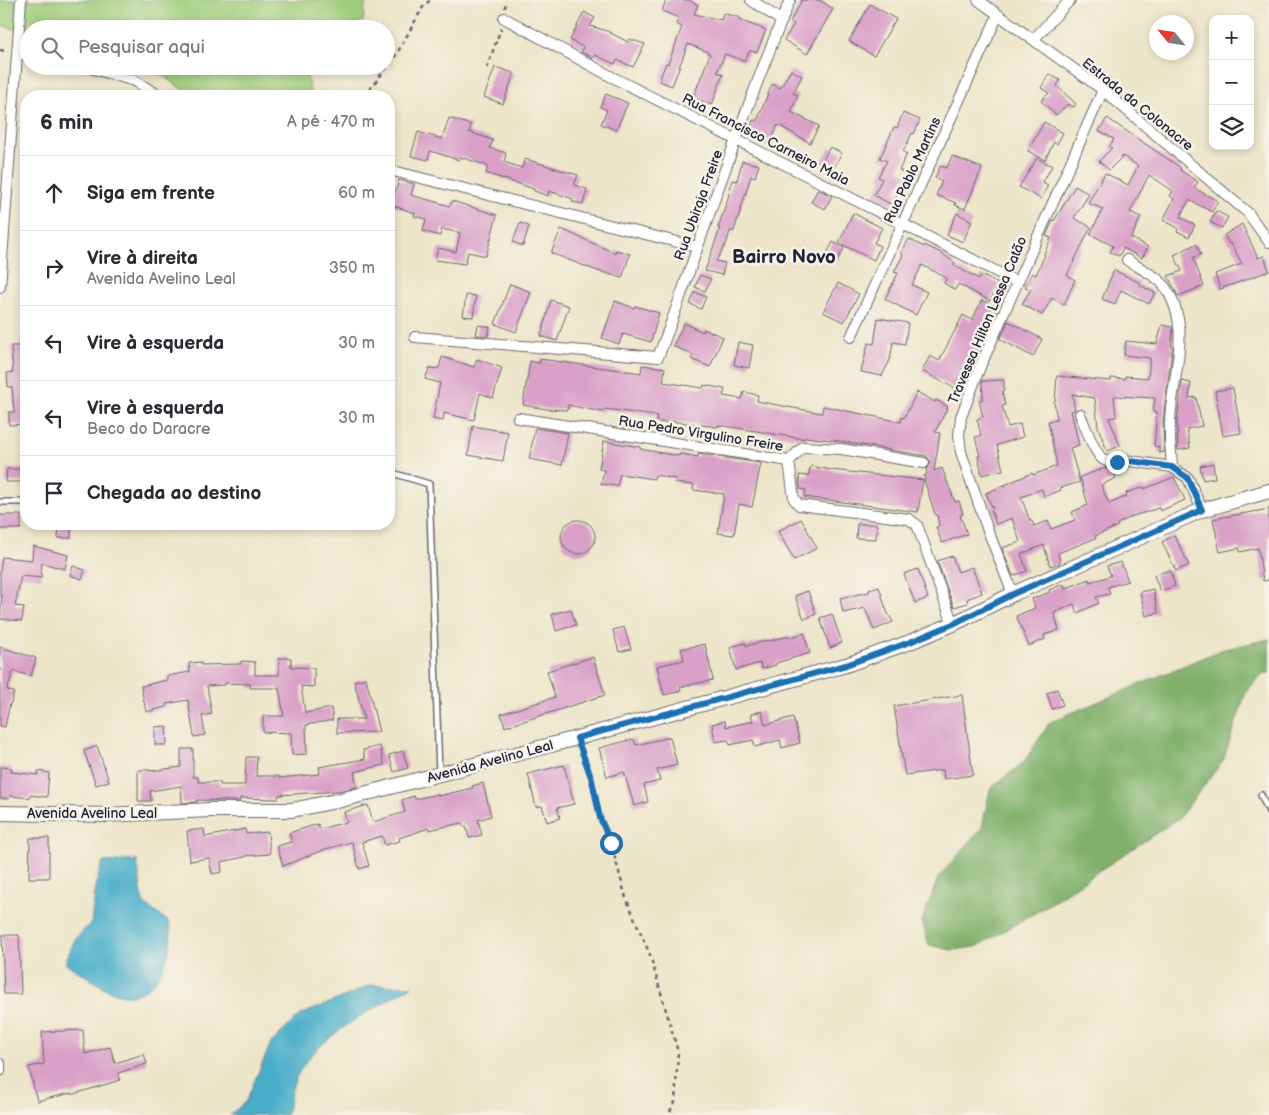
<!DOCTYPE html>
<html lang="pt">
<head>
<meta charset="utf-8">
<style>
	:root { --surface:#fff; --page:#f2f2f3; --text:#2b2b33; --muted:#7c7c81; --line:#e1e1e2 }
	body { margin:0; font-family:"Balsamiq Sans",sans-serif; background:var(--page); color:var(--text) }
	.controls { position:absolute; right:15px; top:15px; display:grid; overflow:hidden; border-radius:10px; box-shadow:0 2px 8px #0003 }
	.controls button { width:45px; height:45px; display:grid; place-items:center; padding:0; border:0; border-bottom:1px solid var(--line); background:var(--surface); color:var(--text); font:25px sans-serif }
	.compass { position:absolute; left:1149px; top:15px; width:45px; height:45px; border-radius:50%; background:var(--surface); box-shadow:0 2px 8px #0003; rotate:299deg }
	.stop { position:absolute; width:15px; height:15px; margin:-11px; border:4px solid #1f6fb2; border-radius:50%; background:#fff }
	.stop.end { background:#1f6fb2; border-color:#fff; box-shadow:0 1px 5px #0008 }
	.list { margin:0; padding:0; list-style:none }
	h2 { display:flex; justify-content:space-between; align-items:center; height:65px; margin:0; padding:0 20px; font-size:21px }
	h2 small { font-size:16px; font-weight:400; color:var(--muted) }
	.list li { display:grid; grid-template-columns:32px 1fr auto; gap:15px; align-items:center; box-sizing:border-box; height:75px; padding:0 20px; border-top:1px solid var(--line) }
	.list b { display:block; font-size:19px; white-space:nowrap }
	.list p { margin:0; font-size:16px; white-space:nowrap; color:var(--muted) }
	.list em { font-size:16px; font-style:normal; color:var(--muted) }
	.icon { flex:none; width:28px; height:28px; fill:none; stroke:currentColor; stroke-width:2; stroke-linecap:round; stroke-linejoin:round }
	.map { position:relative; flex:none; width:1269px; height:1115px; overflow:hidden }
	.search { position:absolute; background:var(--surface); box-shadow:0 2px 8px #0003; left:20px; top:20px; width:375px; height:55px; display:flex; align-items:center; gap:12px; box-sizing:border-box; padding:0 18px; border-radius:28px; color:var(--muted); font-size:19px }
	.panel { position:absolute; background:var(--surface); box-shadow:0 2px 8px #0003; left:20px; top:90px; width:375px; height:440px; border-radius:20px }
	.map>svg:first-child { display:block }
	.green { fill:#a0cd7b; stroke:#61785b }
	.forest { fill:#80b06b; stroke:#516953 }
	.water { fill:#4aaec9; stroke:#366882 }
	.building { fill:#d9a0c8 }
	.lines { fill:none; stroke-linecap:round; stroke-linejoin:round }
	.service-casing { stroke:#69666d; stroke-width:8 }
	.minor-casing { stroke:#69666d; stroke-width:12 }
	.secondary-casing { stroke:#69666d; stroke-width:16 }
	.path { stroke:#69666d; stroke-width:2.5; stroke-dasharray:4 4; stroke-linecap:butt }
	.service { stroke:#fff; stroke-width:5 }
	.minor { stroke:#fff; stroke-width:10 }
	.secondary { stroke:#fff; stroke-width:14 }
	.route { stroke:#1f6fb2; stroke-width:6 }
	.labels { text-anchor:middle; stroke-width:5; stroke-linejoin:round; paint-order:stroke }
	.street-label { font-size:14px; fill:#22223b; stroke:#f7f3e8 }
	.district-label { font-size:19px; font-weight:bold; fill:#22223b; stroke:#f7f3e8 }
</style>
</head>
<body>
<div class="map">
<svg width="1269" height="1115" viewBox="0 0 1269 1115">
	<rect width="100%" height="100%" fill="#f7f3e8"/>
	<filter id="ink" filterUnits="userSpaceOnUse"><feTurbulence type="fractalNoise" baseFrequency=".02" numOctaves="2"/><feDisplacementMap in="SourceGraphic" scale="10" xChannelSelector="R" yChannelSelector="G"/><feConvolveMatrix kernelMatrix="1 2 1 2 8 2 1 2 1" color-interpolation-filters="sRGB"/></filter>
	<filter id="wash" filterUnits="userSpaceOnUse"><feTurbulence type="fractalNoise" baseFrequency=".0096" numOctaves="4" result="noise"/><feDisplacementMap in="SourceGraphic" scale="20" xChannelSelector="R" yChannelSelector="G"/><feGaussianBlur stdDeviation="1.12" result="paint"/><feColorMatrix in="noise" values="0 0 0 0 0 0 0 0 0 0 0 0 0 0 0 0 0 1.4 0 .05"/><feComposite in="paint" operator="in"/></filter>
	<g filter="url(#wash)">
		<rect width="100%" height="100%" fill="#ede5c9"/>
		<!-- green -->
		<path class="green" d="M0,0H366L363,21L339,29H29V33L0,25Z
			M149,66H305L311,96H192Z"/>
		<!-- forest -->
		<path class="forest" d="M1269,639V673H1263L1246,692L1223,761L1179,818L1040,910L976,947L952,950L929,945L922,922L938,878L982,828L990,789L1024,762L1050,722L1221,650Z"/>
		<!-- water -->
		<path class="water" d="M137,860L143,903L169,922C173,935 170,948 166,960C156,988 136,1005 106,989L65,963L75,939L91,923L97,880L103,862Z
			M372,985L412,986C373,1010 317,1035 296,1078C291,1089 289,1103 286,1115H230L246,1101L271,1043L300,1015Z"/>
		<g id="blocks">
			<!-- building -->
			<path class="building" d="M666,0H689L698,5L694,14L721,20L723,13L740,18L739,20L766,30L757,52L750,51L744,61L725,54L717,72L723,74L712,105L693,98L710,54L707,53L708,52L688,44L672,86L659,81L666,63L668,64L682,27L676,24L679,18L662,11Z
				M802,0H820L833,9L807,54L784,40L794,24L790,22Z
				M870,4L896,19L874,56L849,41Z
				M584,12L595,18L590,26L607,31L628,42L629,39L645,44L633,67L617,60L615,64L595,55L593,58L581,52L583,47L570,40Z
				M495,67L514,73L503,104L484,97Z
				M791,70L802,76L793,93L798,95L791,112L819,126L810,143L778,125L770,144L749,134L753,120L757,121L772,84L780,88Z
				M1049,74L1060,80L1057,86L1076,104L1074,107L1068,104L1056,115L1041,101L1049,93L1041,88Z
				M606,94L628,103L616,130L601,124L607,110L600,107Z
				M903,113L920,120L914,134L912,133L903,152L907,154L899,170L906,174L895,191L898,193L892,205L874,195L882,179L878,177L887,161L880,158L894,127L897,128Z
				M449,118L471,125L469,132L493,140L490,148L506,153L504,162L522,168L525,159L578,175L574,185L587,189L583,204L572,202L573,199L549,191L548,196L534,191V189L486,173L488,166L460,157L459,160L430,151L428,160L411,156L418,132L442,139Z
				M1107,118L1181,168L1180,170L1198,182L1194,188L1218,201L1212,212L1189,200L1180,217L1195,225L1189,237L1177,231L1178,228L1163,220L1174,199L1170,196L1173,191L1149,175L1130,212L1141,217L1131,238L1148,247L1142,258L1123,248L1119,256L1110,252L1113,246L1090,234L1103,209L1088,203L1105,173L1128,185L1138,166L1123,156L1109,170L1099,161L1112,148L1109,147L1114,139L1099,131Z
				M1044,122L1063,133L1057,144L1054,142L1045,160L1028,151Z
				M830,147L842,153L832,171L820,165Z
				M952,156L982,168L965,209L955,205L956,203L936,195L942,181L935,178L940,166L947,168Z
				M1037,158L1052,166L1043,182L1048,185L1041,199L1019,187Z
				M742,161L759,165L755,177L751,176L734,231H730L727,242L716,261L725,263L722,275L705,271L720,228H718L728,198L732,180L737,181Z
				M399,180L414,184L411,195L450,206L452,201L497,215L486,256L468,252L465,264L435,260L438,248L456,252L460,233L442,229L440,236L423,231L426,219L414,216L415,213L391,205Z
				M1075,186L1089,194L1074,218L1091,227L1067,275L1075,280L1064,305L1052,298L1042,315L1022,304L1031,289L1025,287L1032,273L1036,275L1045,255L1044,254L1051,238L1046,236L1053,220L1054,221Z
				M818,189L832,196L825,209L811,202Z
				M1216,211L1228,217L1222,228L1210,222Z
				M853,213L882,228L874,243L880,246L874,260L839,243Z
				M957,213L972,221L963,242L947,235Z
				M520,223L529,226L523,246L513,242Z
				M1242,224L1258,258L1264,256L1269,271L1220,289L1215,274L1242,264L1231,243L1229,244L1224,235Z
				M561,229L615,253L616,250L630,254L622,278L592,269L551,253Z
				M909,239L924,247L925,245L941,253L955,263L953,265L979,279L981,275L999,284L990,301L958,284L955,290L944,283L947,278L922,265L912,285L927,292L916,315L885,299L898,273L894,272L903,255L901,253Z
				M833,242L844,248L837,261L826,255Z
				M1196,244L1201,254L1193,258L1204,286L1178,296L1168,276L1182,271L1174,255Z
				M1114,270L1140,283V285L1155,293L1149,304L1121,290L1115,304L1102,299Z
				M700,275L711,279L705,291L695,287Z
				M838,283L859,294L844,322L823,312Z
				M510,284L531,292L516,332L495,324Z
				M695,292L706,297L701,309L690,304Z
				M466,295L476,296L473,317L463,316Z
				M551,300L569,306L557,341L541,336Z
				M982,300L998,308L974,359L976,360L970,373L964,369L954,388L922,371L930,356L939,361L963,315L972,320Z
				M615,301L634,308L635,306L659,313L651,342L623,334L619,344L602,338Z
				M878,318L908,323L905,344L893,342L890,360L882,376L861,372L868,343L874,344Z
				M1008,321L1042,339L1033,357L1000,339Z
				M684,323L703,332L704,329L723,337L710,367L691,359L693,355L673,346Z
				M478,325L490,327L488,336L476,335Z
				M1162,325L1172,327L1173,333L1171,346H1172V350L1163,420L1164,452L1159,453V447L1154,446L1157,412H1153L1155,398L1114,396L1116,417L1109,418L1120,446L1107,451L1098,427L1095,399L1094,398L1072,394L1075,410L1071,411L1079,445L1070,448L1080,482L1060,488L1061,490L1044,497L1042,489L1021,497L1030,521H1032L1034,526L1048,521L1051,529L1075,520L1072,512L1088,505L1080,477L1105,468L1113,469L1116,478L1101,485L1109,504L1127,496L1126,493L1144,487V489L1174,477L1185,500L1160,511L1159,508L1133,516L1117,524L1118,526L1095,536L1096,538L1058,553L1060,563L1050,566L1044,545L1021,554L1027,571L1013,576L1002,548L1020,542L1012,518L996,524L991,510L993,509L986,493L1032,473L1033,475L1057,466L1048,421L1057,419L1054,401H1055L1057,376L1111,381V378L1125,379V376L1148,378L1150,358L1124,355L1126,341L1157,344Z
				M738,342L753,345L749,368L734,365Z
				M11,346H26V424L9,425V412H14L12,387H8L7,373L13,372Z
				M442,357L474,367L477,359L502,368L493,398L480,393L474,420L444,413L443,421L433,419L440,383L425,379L429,369L439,368Z
				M540,359L641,373L642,365L665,368L663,382L703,388L704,385L725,389L723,396L742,399L744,392L758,395L757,401L793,408L822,413L823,406L901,422L902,417L904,418L917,392L935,402L936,400L948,407L935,432L940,433L934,471L942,468L955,502L959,501L963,514L960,515L967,534L942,543L936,527L939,526L937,515L935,514L924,480H925L924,476L927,474L926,469L931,464L930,460L926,456L839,441L805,437V439L718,425V427L670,421V424L656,421L657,416L605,409L602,412L568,405L567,410L546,409L523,405L530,361L540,363Z
				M1004,380V391H1002L1005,405L1002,406L1008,427L1020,424L1023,437L997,445L1003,470L982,475L978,456H980L975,437L981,435L977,419L983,417L979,400L983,399L982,381Z
				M1182,381L1191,383L1189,398L1196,397L1202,426L1187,429L1190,448L1178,450L1177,421Z
				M1233,388L1241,433L1223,436L1215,391Z
				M473,426L508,432L503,461L468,455Z
				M535,428L568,433L562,465L529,459Z
				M604,441L640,447V449L679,456L680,454L698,457V454L761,463L752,507L739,504L734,535L718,533L724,494L693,490L694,485L675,483L676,479L655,475L654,479L620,474L617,486L601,484L604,470L599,469Z
				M1213,463L1215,478L1203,480L1200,466Z
				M811,466L831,470L923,480L918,512L804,497L806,490L800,489L799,475L808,476Z
				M7,469H26V482H6Z
				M1269,509V580L1263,581L1258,548L1240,552L1239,548L1220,552L1213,519Z
				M0,515H21V529H0Z
				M801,519L817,548L794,560L778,531Z
				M561 537a17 17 0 1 1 34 0a17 17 0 1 1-34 0Z
				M59,524H71V538H58Z
				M857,524H877L876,539L856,538Z
				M1174,535L1189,565L1176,571L1162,542Z
				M33,546L68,555L65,569L42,563L41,578L21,576L15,606L24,607L22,621L0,619L2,596L0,595V571L2,557L32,560Z
				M952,556L958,572L972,567L982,593L967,599L968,603L954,607L937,561Z
				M1121,562L1128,581L1108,587L1110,594L1096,597L1099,603L1077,613L1074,604L1054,613L1059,630L1044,635L1045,639L1029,646L1016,616L1035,608L1032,599L1050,592L1049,590L1063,584L1065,589L1089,579L1090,582L1111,576L1107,566Z
				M73,566L85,570L82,579L70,575Z
				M918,569L928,598L915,603L904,574Z
				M1170,570L1175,586L1160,591L1154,575Z
				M879,587L887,612L893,622L874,630L865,608L843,613L840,598L869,592V590Z
				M1153,589L1158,613L1146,616L1140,592Z
				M808,591L816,614L804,619L795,596Z
				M571,609L576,625L556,631L552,614Z
				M832,614L842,643L830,648L820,618Z
				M624,627L631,649L619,652L613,630Z
				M804,633L810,653L776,663V665L762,669L760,663L736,670L730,647L746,643V646L769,640V641L789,636L790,638Z
				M705,644L713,680L680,687L681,691L664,695L657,666L684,660L681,649Z
				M0,647L36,658L31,676L13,671L7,690L14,692L11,703H10L5,727L0,726Z
				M593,657L605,695L505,727L501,714L555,697L547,671Z
				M279,658H291V667L314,668V687L301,686L305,713L331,708L333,720L306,725L307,754L292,755L291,733L263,732V716H284L279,688H250V684L225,683V685L207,686L212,714L202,716L205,735L194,737L188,700L166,704V707L146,712L141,686L167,680V676L190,672L189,663L201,662V665L241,664V661L255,662V675H279Z
				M366,678L379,732L337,733V719H364L354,681Z
				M1057,689L1063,705L1052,709L1047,693Z
				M962,695L973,775L944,779L943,770L905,775L894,706Z
				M762,711L765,725L793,717L800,743L782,748L780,740L755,747L753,740L730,745L728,740L715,742L712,724L725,721L726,727L753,721L751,714Z
				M166,726L167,745H155V727Z
				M670,737L677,765L657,770L660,781L644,785L648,802L634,806L624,772L607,777L599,748L634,739L636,745Z
				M97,746L109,781L96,785L84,751Z
				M380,746L384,765L354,772L357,787L339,791L279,795L278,799L240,798V801L197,800V802L182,803L181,786L150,791L151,801H138V770H150V771L181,767V749H193V777H198V782H220V785H245L246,757H257L256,776H279V778L320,774L319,767L365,759L363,750Z
				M403,751L408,768L394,772L389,755Z
				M564,765L574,804L557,808L560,818L547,822L542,806L536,807L528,774Z
				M0,767L12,768L11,772L38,775V771L49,773L47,797L30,795V798L10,796L9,799L0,798Z
				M483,783L491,816L478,820L482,835L469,838L466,826H463L462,823L429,830V828L399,838L400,841L385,845L382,836L362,842L369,866L359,869L352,842L326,849L283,866L277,846L292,842L289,833L318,824L319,829L347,822L344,812L368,805L373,822L405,812L402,800L414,796L415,799L438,794V796L473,788L472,786Z
				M204,829L205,837L245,829L246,834L268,832L270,854L245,856V857L221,862L222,872L212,874L209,858L190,861L187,831Z
				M30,838H49V878H29Z
				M2,935H19L21,994H4Z
				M83,1030L85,1054L110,1047L115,1063L144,1054L147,1064L118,1073L120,1080L71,1095V1093L37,1101L29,1067L44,1064L42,1032Z"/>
		</g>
	</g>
	<g filter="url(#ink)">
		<use href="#blocks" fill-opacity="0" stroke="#69666d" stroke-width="1"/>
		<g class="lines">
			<!-- service casing -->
			<g class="service-casing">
				<path id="service" d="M389,472L429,484L439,773
					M0,502H26
					M1261,795L1269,812"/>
			</g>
			<!-- minor casing -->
			<g class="minor-casing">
				<path id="minor" d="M751,0L782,21
					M978,0L1103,90L1248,213L1269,242
					M504,18L612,77L1017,282
					M1034,39L1070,0
					M17,53L29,55
					M83,66L135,81L160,96
					M389,170L697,247
					M1127,260C1136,266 1155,275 1162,283C1195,325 1172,374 1170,421C1169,436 1171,452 1172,467L1188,478L1202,510
					M0,287L21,0
					M415,337L658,357C673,320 685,283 698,246C727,163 756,81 790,0
					M851,337L998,15
					M1080,414C1085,425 1094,454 1104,460C1110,463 1117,462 1124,460L1172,467
					M518,418L789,461
					M789,461L794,499L799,505L909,519L917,525L953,624
					M789,461L803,447L841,449L924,463
					M1013,594L987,528L961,452L959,435L961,417L980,367L1103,90
					M0,1064V1071"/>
			</g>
			<!-- secondary casing -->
			<g class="secondary-casing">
				<path id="secondary" d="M0,813L105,815L211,810H292L341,800L577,738L846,665L910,642L953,624L1013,594L1202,510L1269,491"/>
			</g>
			<!-- path -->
			<path class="path" d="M505,8L506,0
				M0,50L6,51
				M487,68L501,28
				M365,96L396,55L423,7L430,0
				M581,749L592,780L600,818L611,843L626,898L650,955L678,1052L675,1102L668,1115"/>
			<!-- service -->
			<use href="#service" class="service"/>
			<!-- minor -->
			<use href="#minor" class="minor"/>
			<!-- secondary -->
			<use href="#secondary" class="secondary"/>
		</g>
	</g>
	<g class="lines" filter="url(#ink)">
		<!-- route -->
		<path class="route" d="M611,843L600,818L592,780L577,738L846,665L910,642L953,624L1013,594L1202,510L1188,478L1172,467L1124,460L1117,462"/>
	</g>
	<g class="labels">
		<!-- street labels -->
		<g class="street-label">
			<text transform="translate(1138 104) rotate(39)" y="5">Estrada da Colonacre</text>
			<text transform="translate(766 139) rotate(27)" y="5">Rua Francisco Carneiro Maia</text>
			<text transform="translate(912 170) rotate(-65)" y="5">Rua Pablo Martins</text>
			<text transform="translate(698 205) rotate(-70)" y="5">Rua Ubiraja Freire</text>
			<text transform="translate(987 320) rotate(-67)" y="5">Travessa Hilton Lessa Catão</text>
			<text transform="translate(701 433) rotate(9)" y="5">Rua Pedro Virgulino Freire</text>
			<text transform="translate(490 761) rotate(-15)" y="5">Avenida Avelino Leal</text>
			<text x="92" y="818">Avenida Avelino Leal</text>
		</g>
		<!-- district labels -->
		<g class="district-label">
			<text x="784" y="263">Bairro Novo</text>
		</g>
	</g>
</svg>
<div class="controls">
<button>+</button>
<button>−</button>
<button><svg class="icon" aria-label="layers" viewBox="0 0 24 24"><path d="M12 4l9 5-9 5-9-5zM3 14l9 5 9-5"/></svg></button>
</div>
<svg class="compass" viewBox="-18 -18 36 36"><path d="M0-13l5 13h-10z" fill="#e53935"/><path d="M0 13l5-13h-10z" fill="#7c7c81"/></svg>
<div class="stop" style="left:611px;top:843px"></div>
<div class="stop end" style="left:1117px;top:462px"></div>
<div class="search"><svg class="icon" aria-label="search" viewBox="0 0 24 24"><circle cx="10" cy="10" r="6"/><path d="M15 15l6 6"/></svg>Pesquisar aqui</div>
<section class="panel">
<h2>6 min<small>A pé · 470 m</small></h2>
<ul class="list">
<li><svg class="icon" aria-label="ahead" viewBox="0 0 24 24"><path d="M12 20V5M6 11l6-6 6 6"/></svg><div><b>Siga em frente</b></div><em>60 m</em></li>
<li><svg class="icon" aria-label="right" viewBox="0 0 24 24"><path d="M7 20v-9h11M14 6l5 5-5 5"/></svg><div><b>Vire à direita</b><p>Avenida Avelino Leal</p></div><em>350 m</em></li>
<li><svg class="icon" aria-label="left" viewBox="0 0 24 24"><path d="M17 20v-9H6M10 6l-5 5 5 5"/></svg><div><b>Vire à esquerda</b></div><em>30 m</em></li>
<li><svg class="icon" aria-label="left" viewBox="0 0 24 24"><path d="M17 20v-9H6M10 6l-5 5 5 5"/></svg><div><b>Vire à esquerda</b><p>Beco do Daracre</p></div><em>30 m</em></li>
<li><svg class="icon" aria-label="arrive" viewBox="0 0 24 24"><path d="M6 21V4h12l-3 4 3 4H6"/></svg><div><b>Chegada ao destino</b></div></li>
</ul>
</section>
</div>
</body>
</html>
